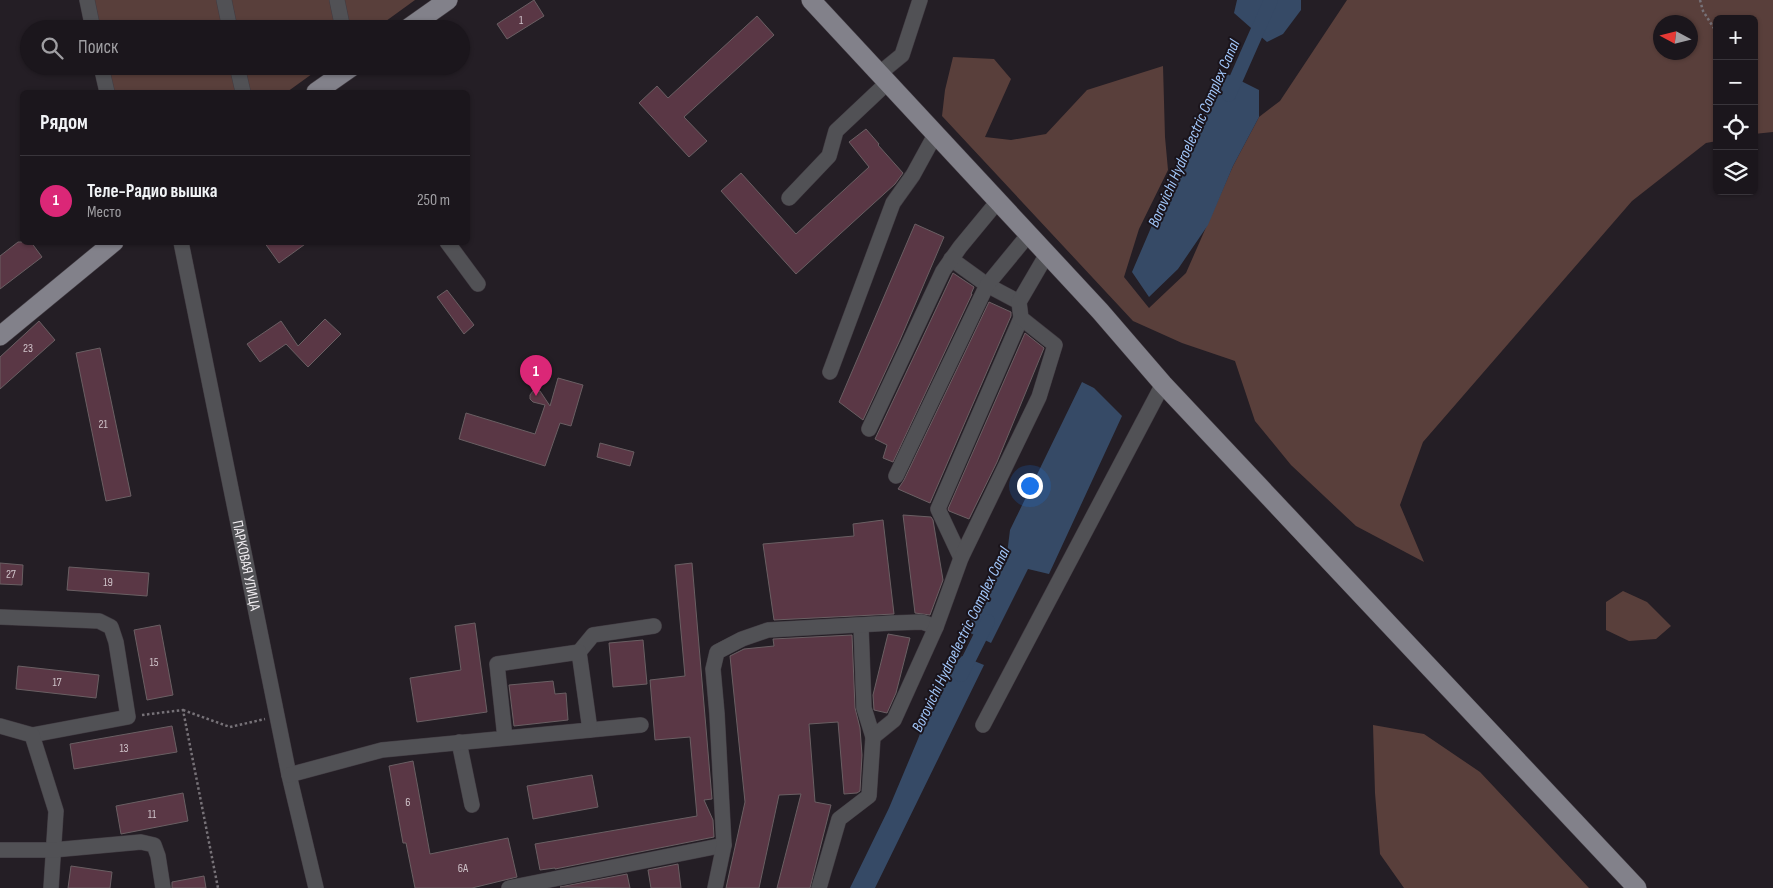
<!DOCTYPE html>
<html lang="ru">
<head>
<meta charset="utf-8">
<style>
	:root { --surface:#1b161c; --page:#241f25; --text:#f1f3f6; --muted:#a09fa3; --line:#39353b; --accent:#db2777 }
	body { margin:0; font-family:"Sofia Sans Condensed",sans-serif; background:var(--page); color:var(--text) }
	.controls { position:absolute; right:15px; top:15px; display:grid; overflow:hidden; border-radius:8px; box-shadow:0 1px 4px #0004 }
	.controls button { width:45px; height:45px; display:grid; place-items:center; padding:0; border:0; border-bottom:1px solid var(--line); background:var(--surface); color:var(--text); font:25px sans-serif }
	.compass { position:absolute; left:1653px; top:15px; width:45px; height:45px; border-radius:50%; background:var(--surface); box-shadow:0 1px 4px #0004; rotate:277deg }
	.you { position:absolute; left:1029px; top:485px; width:18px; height:18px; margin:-12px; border:4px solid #fff; border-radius:50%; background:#1a73e8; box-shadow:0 0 0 8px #1a73e833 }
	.badge { display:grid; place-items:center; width:32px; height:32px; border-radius:50%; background:var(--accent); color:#fff; font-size:16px; font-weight:700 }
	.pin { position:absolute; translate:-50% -41px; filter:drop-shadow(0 1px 2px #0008) }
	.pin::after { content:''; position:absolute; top:26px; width:18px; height:15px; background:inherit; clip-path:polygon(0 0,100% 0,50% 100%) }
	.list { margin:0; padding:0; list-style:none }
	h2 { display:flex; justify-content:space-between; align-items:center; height:65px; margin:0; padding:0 20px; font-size:21px }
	h2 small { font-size:16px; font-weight:400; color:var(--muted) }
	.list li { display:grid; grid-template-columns:32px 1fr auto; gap:15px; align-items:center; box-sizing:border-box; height:90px; padding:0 20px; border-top:1px solid var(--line) }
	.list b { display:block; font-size:19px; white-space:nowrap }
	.list p { margin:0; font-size:16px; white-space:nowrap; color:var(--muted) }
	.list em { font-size:16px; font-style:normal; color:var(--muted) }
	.icon { flex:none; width:28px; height:28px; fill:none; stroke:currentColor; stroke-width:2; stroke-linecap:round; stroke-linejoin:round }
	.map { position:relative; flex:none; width:1773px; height:888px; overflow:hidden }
	.search { position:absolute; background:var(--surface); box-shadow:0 1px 4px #0004; left:20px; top:20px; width:450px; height:55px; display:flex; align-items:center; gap:12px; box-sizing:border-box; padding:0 18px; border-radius:28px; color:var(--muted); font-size:19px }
	.panel { position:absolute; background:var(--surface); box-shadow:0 1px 4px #0004; left:20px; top:90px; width:450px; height:155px; border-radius:8px }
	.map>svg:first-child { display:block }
	.green { fill:#593f3b; fill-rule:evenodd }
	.water { fill:#364a66 }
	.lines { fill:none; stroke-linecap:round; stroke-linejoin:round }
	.canal { stroke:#364a66; stroke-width:14 }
	.building { fill:#5a3745; stroke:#6a5f63 }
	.minor-casing { stroke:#413b42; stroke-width:16 }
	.major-casing { stroke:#413b42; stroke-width:20 }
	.path { stroke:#777278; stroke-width:2.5; stroke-dasharray:2.5 2.5; stroke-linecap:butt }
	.minor { stroke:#515155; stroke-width:15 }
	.major { stroke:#82818a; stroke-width:19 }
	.labels { text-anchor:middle; stroke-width:4; stroke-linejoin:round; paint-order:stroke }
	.number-label { font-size:12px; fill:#cec2c8 }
	.street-label { font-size:15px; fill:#f4f0f4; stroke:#1a141b }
	.water-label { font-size:16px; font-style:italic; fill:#a2c7fb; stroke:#1a141b }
</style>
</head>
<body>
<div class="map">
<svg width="1773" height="888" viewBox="0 0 1773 888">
	<rect width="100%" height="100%" fill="#241e25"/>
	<!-- green -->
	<path class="green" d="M94,0H415L375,29H100Z
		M1347,0H1773V132L1754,134V19H1717V141L1706,143L1632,201L1423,442L1400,505L1424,562L1356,526L1291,465L1255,421L1235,361L1182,343L1133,321L942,116L945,90L953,57L994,59L1011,79L985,137L1011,140L1046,134L1087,90L1163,66L1165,137L1168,170L1139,229L1124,277L1149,308L1186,273L1233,166L1259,117L1280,101ZM1660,22H1690V52H1660Z
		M108,66H323L287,92H114Z
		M1623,591L1647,602L1671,626L1656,639L1629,641L1606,630V602Z
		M1373,725L1424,734L1480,772L1589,888H1404L1380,854L1375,793Z"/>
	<!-- water -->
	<path class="water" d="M1237,0H1301V10L1283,34L1267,42L1234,13Z
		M1223,72L1259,90V117L1233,166L1208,225L1178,269L1149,297L1132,272L1159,209Z
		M1082,382L1094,388L1122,416L1049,574L1028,569L991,643L964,630L1006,562L1010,530Z
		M962,656L984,665L875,888H850L889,808L918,739L941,678Z"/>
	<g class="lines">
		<!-- canal -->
		<path class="canal" d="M1229,95L1271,0
			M961,675L988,621"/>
	</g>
	<!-- building -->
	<path class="building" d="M534,0L544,16L507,39L497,24Z
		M757,16L774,35L684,117L707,141L689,157L639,103L657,86L668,98Z
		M866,129L879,144L878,145L903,173L895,184L796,274L721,191L741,173L796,234L869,167L849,142Z
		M915,224L944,237L900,340L863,420L839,402Z
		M18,242H31L42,257L0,289V256Z
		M264,242H308L279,263Z
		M953,273L974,287L971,294H972L893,462L883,458L887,445L875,439Z
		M447,290L474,325L464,334L437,297Z
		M989,302L1011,312V316L930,503L898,489L904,480Z
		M325,319L341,334L308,367L286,344L260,362L247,344L281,321L298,346Z
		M39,321L55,340L0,389V357Z
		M1025,333L1044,348L997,462L969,519L949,511L948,509Z
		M100,348L131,496L106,501L76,353Z
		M558,378L583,385L571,426L560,423L545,466L459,439L466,413L535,434L545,405L533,402L530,399V395L533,391H540L550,406Z
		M600,443L634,452L630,466L597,457Z
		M903,515L931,517L933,520L943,580L930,615L915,613Z
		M883,520L894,614L774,620L763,544L854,536L853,524Z
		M0,563L23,565L22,585L0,584Z
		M692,563L712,799L704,800L713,820L714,837L555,869V868L540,870L535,844L697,816L690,737L655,740L650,680L685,676L675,565Z
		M69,567L149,573L147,596L67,590Z
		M475,623L487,712L417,722L410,678L461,670L455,626Z
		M160,625L173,695L147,700L134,630Z
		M888,634L910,638L896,693L887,713L874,710L873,695Z
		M852,635L855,708L860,728L862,755L860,791L857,793L844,794L838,722L809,724L815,802L831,805L810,888H777L801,794L779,795L759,888H726L745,802L730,656L744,649L774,646L773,639Z
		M643,640L647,684L613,687L609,643Z
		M18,666L99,675L96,698L16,689Z
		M553,681L555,694L566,693L568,720L514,726L509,685Z
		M172,726L177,752L74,769L70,744Z
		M413,761L430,854L508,838L517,877L472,888H415L406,843H403L389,766Z
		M592,775L598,807L533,819L527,786Z
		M183,793L188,821L121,834L116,806Z
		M678,864L681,888H651L648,870Z
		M71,866L112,872L110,888H68Z
		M627,874L630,888L560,887Z
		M204,876L206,888H172V882Z"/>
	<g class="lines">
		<!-- minor casing -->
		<g class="minor-casing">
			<g id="minor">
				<path d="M87,0L93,29"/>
				<path d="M224,0L230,29"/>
				<path d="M337,0L343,29"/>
				<path d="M101,66L107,92"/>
				<path d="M237,66L243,92"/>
				<path d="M880,73L902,55L920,0"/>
				<path d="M789,198L829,156L836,131L888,82"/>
				<path id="s1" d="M181,242L289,775L316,888"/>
				<path d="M447,242L478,284"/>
				<path d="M951,259L987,285L1019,302"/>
				<path d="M830,372L893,203L913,175L936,133"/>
				<path d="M869,429L943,271L960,247L998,201"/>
				<path d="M896,476L987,285L1029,234"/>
				<path d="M961,558L938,509L1021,318"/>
				<path d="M0,617L99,621L111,627L116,642L128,717L32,735"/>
				<path d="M861,626L864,708L873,737"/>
				<path d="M579,652L593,635L654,626"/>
				<path d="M983,725L1163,384"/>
				<path d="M0,726L32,735L56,811L51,888"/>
				<path d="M590,730L641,725"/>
				<path d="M459,742L472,805"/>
				<path d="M289,775L382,750L590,730L579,652L497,664L505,738"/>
				<path d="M0,850H53L141,842L154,845L158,856L163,888"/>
				<path d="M509,888L724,845"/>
				<path d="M715,888L724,845L717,714L713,669L717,652L742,639L768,630L892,623L922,622L936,627"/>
				<path d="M819,888L839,819L869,796L873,737L894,720L936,627L961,558L1039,397L1055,345L1021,318L1019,302L1047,254"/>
			</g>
		</g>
		<!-- major casing -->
		<g class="major-casing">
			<path id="major" d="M811,0L1100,311L1163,384L1637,888
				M407,29L448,0
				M316,92L353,66
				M0,336L114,242"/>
		</g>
		<!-- path -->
		<path class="path" d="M1700,0L1703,11L1717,33
			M183,710L230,727L265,719
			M142,715L183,710L218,888"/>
		<!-- minor -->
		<use href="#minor" class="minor"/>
		<!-- major -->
		<use href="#major" class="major"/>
	</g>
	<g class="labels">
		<!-- number labels -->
		<g class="number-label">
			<text x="521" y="24">1</text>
			<text x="28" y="352">23</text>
			<text x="103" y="428">21</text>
			<text x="11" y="578">27</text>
			<text x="108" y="586">19</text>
			<text x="154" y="666">15</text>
			<text x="57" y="686">17</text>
			<text x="124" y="752">13</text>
			<text x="408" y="806">6</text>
			<text x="152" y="818">11</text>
			<text x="463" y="872">6А</text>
		</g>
		<!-- street labels -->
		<g class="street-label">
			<text dy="5" stroke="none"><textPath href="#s1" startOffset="330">ПАРКОВАЯ УЛИЦА</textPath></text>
		</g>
		<!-- water labels -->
		<g class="water-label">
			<text transform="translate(1193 133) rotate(-66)" y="6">Borovichi Hydroelectric Complex Canal</text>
			<text transform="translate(960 639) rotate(-64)" y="6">Borovichi Hydroelectric Complex Canal</text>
		</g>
	</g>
</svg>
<div class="controls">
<button>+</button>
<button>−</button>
<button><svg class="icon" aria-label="locate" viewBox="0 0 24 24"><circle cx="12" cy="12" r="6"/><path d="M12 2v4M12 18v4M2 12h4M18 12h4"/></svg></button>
<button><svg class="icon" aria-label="layers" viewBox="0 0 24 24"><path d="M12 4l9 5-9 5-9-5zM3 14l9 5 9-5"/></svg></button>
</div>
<svg class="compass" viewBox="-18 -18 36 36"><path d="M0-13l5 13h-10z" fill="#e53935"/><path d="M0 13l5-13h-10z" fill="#a09fa3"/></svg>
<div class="you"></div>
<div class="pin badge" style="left:536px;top:396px">1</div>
<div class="search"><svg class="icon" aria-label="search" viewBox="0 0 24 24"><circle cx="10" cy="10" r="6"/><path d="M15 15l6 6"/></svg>Поиск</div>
<section class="panel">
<h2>Рядом<small></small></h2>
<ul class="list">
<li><span class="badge">1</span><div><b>Теле-Радио вышка</b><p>Место</p></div><em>250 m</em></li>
</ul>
</section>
</div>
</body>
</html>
